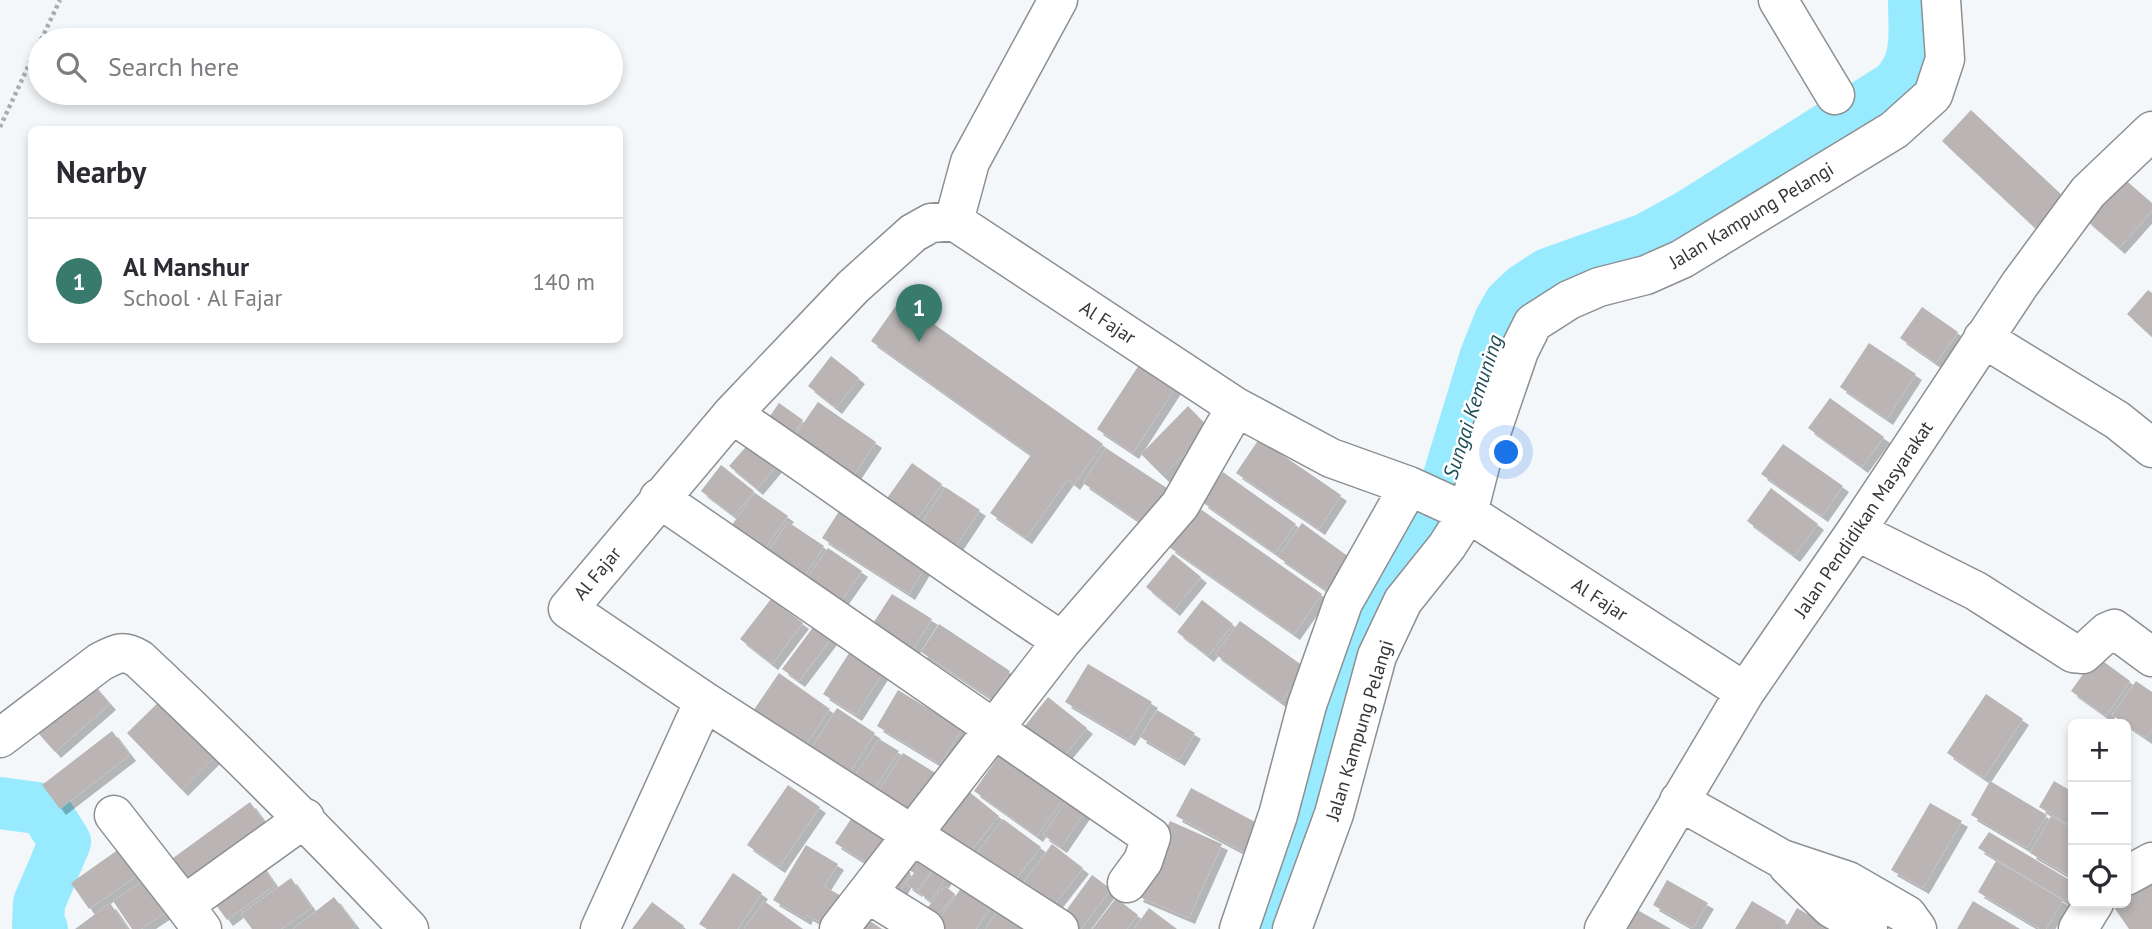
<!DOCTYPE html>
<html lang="en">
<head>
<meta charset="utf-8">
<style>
	:root { --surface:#fff; --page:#f2f2f3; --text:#2b2b33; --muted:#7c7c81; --line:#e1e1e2; --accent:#387b6c }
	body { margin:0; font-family:"PT Sans",sans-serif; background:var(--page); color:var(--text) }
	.controls { position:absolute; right:21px; bottom:21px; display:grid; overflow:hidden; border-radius:10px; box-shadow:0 4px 10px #0003 }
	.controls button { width:63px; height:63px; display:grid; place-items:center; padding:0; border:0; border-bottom:2px solid var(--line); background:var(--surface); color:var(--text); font:35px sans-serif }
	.you { position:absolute; left:1507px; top:453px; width:24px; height:24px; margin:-18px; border:5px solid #fff; border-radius:50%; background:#1a73e8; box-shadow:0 0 0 10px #1a73e833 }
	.badge { display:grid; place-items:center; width:46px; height:46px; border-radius:50%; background:var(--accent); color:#fff; font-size:23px; font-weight:700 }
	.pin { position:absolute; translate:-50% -58px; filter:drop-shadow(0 2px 4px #0008) }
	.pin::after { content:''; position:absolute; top:37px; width:24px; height:21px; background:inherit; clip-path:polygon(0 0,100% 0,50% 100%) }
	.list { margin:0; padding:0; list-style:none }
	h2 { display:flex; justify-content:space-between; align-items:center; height:91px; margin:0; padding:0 28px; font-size:30px }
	h2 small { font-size:23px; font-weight:400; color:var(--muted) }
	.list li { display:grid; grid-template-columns:46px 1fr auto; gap:21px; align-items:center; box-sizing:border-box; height:126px; padding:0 28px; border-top:2px solid var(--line) }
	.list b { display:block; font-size:26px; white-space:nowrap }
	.list p { margin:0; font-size:23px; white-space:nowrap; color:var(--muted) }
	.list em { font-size:23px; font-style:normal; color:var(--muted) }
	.icon { flex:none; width:38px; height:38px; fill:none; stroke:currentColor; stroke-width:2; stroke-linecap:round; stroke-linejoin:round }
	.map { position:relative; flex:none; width:2152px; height:929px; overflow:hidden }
	.search { position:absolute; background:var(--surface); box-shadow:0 4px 10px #0003; left:28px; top:28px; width:595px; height:77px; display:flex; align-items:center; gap:18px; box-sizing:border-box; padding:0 24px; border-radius:38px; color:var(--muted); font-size:26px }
	.panel { position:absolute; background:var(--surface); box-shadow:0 4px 10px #0003; left:28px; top:126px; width:595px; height:217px; border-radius:10px }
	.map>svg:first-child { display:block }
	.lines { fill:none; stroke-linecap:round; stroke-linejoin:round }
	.river { stroke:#98ebfe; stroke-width:52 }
	.building { fill:#bab5b4; filter:url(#shadow) }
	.minor-casing { stroke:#8d8f92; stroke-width:41 }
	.path { stroke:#aaadaf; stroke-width:4.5; stroke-dasharray:3.5 3.5; stroke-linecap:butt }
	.minor { stroke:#fff; stroke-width:38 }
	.labels { text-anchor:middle; stroke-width:5; stroke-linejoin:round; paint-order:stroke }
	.street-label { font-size:19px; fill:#353638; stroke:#fff }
	.water-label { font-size:21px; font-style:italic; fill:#1e4f59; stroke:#fff }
</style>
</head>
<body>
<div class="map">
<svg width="2152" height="929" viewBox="0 0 2152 929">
	<defs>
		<filter id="shadow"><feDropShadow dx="6" dy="6" stdDeviation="0" flood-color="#0004"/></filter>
	</defs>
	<rect width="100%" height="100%" fill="#f4f7fa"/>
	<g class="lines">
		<!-- river -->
		<path class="river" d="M0,803L44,809L65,842L39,903L38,925L42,929
			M1272,929L1287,890L1359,645L1375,610L1418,544L1442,499L1485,358L1500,320L1510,303L1525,289L1548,274L1646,239L1688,216L1894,87C1920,63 1914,32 1914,0"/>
	</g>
	<!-- building -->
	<path class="building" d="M1971,110L2064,197L2035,228L1942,141Z
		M2122,177L2152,203V211L2119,248L2085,219Z
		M2148,290L2152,293V337L2127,314Z
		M900,300L1103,444L1074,484L1068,479L1026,538L990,513L1031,455L871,341Z
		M1922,307L1958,332L1936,363L1900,338Z
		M1869,343L1916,374L1887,419L1840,387Z
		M831,356L859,378L836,408L808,386Z
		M1139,365L1175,388L1133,453L1097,429Z
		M1830,398L1884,437L1862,467L1808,428Z
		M818,402L876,442L850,481L791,441Z
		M779,403L803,420L787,443L763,426Z
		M1188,406L1210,429L1163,476L1141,454Z
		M1259,439L1341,495L1319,529L1236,473Z
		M751,441L778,464L757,489L729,466Z
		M1783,444L1843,486L1822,516L1761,474Z
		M1106,448L1176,494L1152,530L1083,483Z
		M912,463L942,484L913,525L883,504Z
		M721,465L754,491L734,516L701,491Z
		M1223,472L1296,524L1275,553L1202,502Z
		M945,487L980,510L954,549L920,526Z
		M1771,488L1818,524L1794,556L1747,521Z
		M755,493L788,516L757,560L724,536Z
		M843,505L929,561L909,594L822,538Z
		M1196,506L1322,594L1294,634L1169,547Z
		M788,522L824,546L800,583L763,559Z
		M1302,523L1349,557L1326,590L1278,557Z
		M828,548L862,571L836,608L803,584Z
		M1173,554L1201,577L1174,610L1146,587Z
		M892,594L932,619L910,654L870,628Z
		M771,599L803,623L772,664L740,639Z
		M1202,600L1233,624L1208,656L1177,632Z
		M1240,621L1306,668L1281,702L1215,654Z
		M939,624L1010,671L992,699L921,652Z
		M814,626L831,639L799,681L782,669Z
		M849,653L882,674L856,715L823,694Z
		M2096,656L2130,681L2106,716L2071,691Z
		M1088,664L1152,702L1129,740L1065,702Z
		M779,673L830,709L803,749L751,714Z
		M87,677L110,704L55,752L31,725Z
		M2136,681L2152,692V729L2146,738L2112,715Z
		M898,690L962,729L940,764L877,726Z
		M1986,694L2023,719L1984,778L1947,753Z
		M166,695L221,751L182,790L127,733Z
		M1048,697L1087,728L1058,763L1020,732Z
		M837,708L875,733L846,779L807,755Z
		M1157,710L1195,733L1179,760L1140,737Z
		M112,731L130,755L60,809L42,785Z
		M879,739L899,751L870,796L850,783Z
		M1008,743L1071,788L1037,836L974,791Z
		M903,753L942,777L914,822L875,797Z
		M1990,781L2047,815L2027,848L1971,815Z
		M2054,781L2073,792V827L2039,807Z
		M788,785L820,807L779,867L747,845Z
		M962,786L999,816L967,856L930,826Z
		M1191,788L1259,824L1244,852L1176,816Z
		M1073,791L1091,803L1061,847L1043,835Z
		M250,802L271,831L189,890L169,861Z
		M1930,803L1962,821L1923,888L1891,870Z
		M853,816L894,842L876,869L835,843Z
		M2051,816L2073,829V878L2030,853Z
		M1003,819L1041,847L1008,889L971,861Z
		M1170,821L1222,844L1189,918L1137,896Z
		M1989,832L2073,882V888L2066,901L1978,848Z
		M1052,844L1083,868L1048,913L1018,890Z
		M806,845L838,864L824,886L843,897L827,926L807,915L805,919L773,900Z
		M119,849L138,875L89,909L71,883Z
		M919,856L934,867L916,891L906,884L914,873L909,870Z
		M257,859L275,885L227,920L208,894Z
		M1996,861L2063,900L2046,929H2040L1978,892Z
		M896,864L911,873L895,899L880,889Z
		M935,868L947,876L930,901L918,892Z
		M733,873L762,893L738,929H707L699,924Z
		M2152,873V929H2129L2111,903H2126V891Z
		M152,875L174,907L141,929H132L113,901Z
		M1092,875L1111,889L1081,929H1073L1060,919Z
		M291,878L312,908L281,929H252L241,914Z
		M968,878L997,898L976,929H944L936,924Z
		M1667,880L1708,903L1693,928L1653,905Z
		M945,886L955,894L934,920L924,912Z
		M334,897L356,926L352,929H293Z
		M1116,898L1138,915L1127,929H1092Z
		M764,901L803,929H744Z
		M1752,901L1786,921L1782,929H1735Z
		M1973,901L2020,929H1957Z
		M652,902L684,926L682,929H632Z
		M110,903L128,929H75Z
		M1004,903L1031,929H985Z
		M1149,908L1177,929H1134Z
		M1634,908L1671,929H1622Z
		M1797,908L1833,929H1785Z
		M861,915L882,929H852Z"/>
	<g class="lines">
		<!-- minor casing -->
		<g class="minor-casing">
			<path id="minor" d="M1778,0L1835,95
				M954,221L970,162L1058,0
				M1983,338L2117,420L2152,448
				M732,414C843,489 950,568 1062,641
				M659,498L1151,837L1143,861L1127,883
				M1856,531L1976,591L2073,653L2083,654L2107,632L2114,629L2152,657
				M0,738L100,662C117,653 123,649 139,659C232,746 321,836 409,929
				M1679,801L1782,859L1848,881L1907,915L1917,929
				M114,815L184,905
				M1788,866L1831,908L1868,929
				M2126,876L2152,862
				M867,893L925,929
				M202,929L184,905L305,818
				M600,929L704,701
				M839,929L1062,641L1180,505L1236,407
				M1059,929L704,701L568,609L732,414L853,287L913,233L931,223L954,221L1236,407L1331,458L1409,486L1468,513L1745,692
				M1239,929L1278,815L1307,705L1343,603L1409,486
				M1292,929L1334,814L1377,656L1403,601L1447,546L1468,513L1481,462L1519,351L1533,323L1569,300L1599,287L1646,275L1682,259L1894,130L1933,95L1945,59L1941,0
				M1604,929L1745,692L1856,531L2020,284L2088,192L2152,131
				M2078,929L2094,903"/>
		</g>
		<!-- path -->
		<path class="path" d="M41,40L60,0
			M0,127L40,41"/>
		<!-- minor -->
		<use href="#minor" class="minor"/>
	</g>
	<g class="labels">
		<!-- street labels -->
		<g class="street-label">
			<text transform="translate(1751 215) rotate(-31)" y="7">Jalan Kampung Pelangi</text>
			<text transform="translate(1108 322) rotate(33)" y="7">Al Fajar</text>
			<text transform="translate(1863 519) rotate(-56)" y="7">Jalan Pendidikan Masyarakat</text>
			<text transform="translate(597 573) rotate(-50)" y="7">Al Fajar</text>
			<text transform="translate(1600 599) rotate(33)" y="7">Al Fajar</text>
			<text transform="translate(1359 730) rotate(-73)" y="7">Jalan Kampung Pelangi</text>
		</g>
		<!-- water labels -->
		<g class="water-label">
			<text transform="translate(1473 407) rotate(-72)" y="7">Sungai Kemuning</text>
		</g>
	</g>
</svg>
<div class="controls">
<button>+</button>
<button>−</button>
<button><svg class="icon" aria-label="locate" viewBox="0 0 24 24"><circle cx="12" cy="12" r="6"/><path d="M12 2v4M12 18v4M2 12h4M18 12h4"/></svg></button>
</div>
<div class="you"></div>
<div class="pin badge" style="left:919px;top:342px">1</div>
<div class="search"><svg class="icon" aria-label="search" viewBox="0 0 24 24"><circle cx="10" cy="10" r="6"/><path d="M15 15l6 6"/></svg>Search here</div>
<section class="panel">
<h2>Nearby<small></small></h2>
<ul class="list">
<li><span class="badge">1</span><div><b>Al Manshur</b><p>School · Al Fajar</p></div><em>140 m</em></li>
</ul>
</section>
</div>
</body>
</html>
